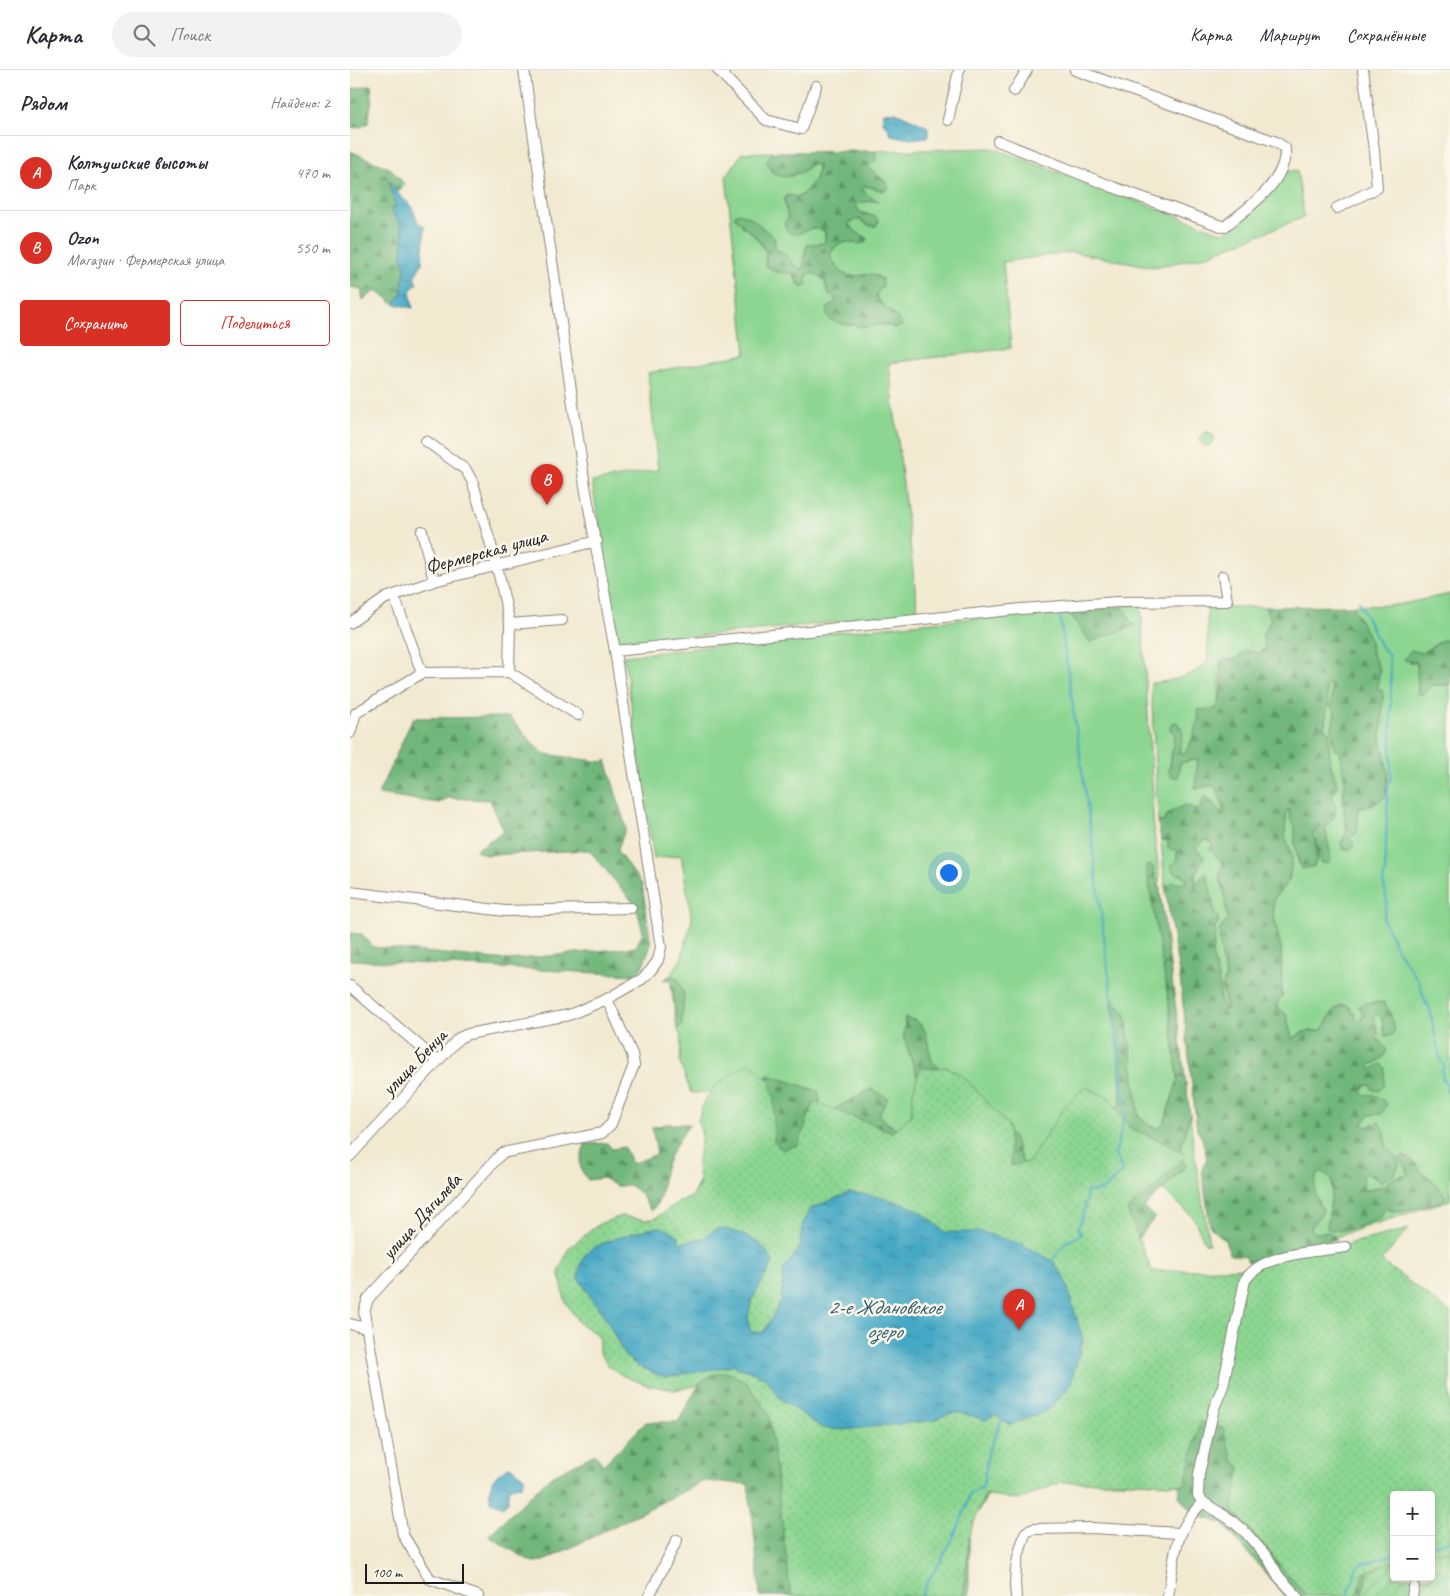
<!DOCTYPE html>
<html lang="ru">
<head>
<meta charset="utf-8">
<style>
	:root { --surface:#fff; --page:#f2f2f3; --text:#2b2b33; --muted:#7c7c81; --line:#e1e1e2; --accent:#d93025 }
	body { margin:0; font-family:Caveat,sans-serif; background:var(--page); color:var(--text) }
	.controls { position:absolute; right:15px; bottom:15px; display:grid; overflow:hidden; border-radius:5px; box-shadow:0 2px 8px #0003 }
	.controls button { width:45px; height:45px; display:grid; place-items:center; padding:0; border:0; border-bottom:1px solid var(--line); background:var(--surface); color:var(--text); font:25px sans-serif }
	.scale { position:absolute; left:15px; bottom:12px; width:99px; box-sizing:border-box; padding-left:5px; border:2px solid #1c1c1c; border-top:0; font-size:14px; line-height:18px; white-space:nowrap; color:#1c1c1c; -webkit-text-stroke:4px #fbf7ec; paint-order:stroke }
	.you { position:absolute; left:598px; top:802px; width:18px; height:18px; margin:-12px; border:4px solid #fff; border-radius:50%; background:#1a73e8; box-shadow:0 0 0 8px #1a73e833 }
	.badge { display:grid; place-items:center; width:32px; height:32px; border-radius:50%; background:var(--accent); color:#fff; font-size:16px; font-weight:700 }
	.pin { position:absolute; translate:-50% -41px; filter:drop-shadow(0 1px 2px #0008) }
	.pin::after { content:''; position:absolute; top:26px; width:18px; height:15px; background:inherit; clip-path:polygon(0 0,100% 0,50% 100%) }
	.list { margin:0; padding:0; list-style:none }
	h2 { display:flex; justify-content:space-between; align-items:center; height:65px; margin:0; padding:0 20px; font-size:21px }
	h2 small { font-size:16px; font-weight:400; color:var(--muted) }
	.list li { display:grid; grid-template-columns:32px 1fr auto; gap:15px; align-items:center; box-sizing:border-box; height:75px; padding:0 20px; border-top:1px solid var(--line) }
	.list b { display:block; font-size:19px; white-space:nowrap }
	.list p { margin:0; font-size:16px; white-space:nowrap; color:var(--muted) }
	.list em { font-size:16px; font-style:normal; color:var(--muted) }
	.actions { display:flex; gap:10px; padding:15px 20px }
	.actions a { flex:1; padding:11px 0; border:1px solid var(--accent); border-radius:5px; text-align:center; font-size:18px; color:var(--accent) }
	.actions .main { background:var(--accent); color:#fff }
	.icon { flex:none; width:28px; height:28px; fill:none; stroke:currentColor; stroke-width:2; stroke-linecap:round; stroke-linejoin:round }
	.map { position:relative; flex:none; width:1100px; height:1526px; overflow:hidden }
	header { display:flex; align-items:center; gap:30px; box-sizing:border-box; height:70px; padding:0 25px; background:var(--surface); border-bottom:1px solid var(--line) }
	header strong { font-size:24px }
	nav { display:flex; gap:28px; margin-inline-start:auto; font-size:18px }
	.search { width:350px; height:45px; background:var(--page); display:flex; align-items:center; gap:12px; box-sizing:border-box; padding:0 18px; border-radius:28px; color:var(--muted); font-size:19px }
	main { display:flex }
	aside { flex:1; background:var(--surface) }
	.map>svg:first-child { display:block }
	.grass { fill:#8cd691; stroke:#547956 }
	.forest { fill:url(#forest-firs); stroke:#466a4c; fill-rule:evenodd }
	.park { fill:url(#park-dots); stroke:#547956 }
	.garden { fill:url(#garden-furrows); stroke:#547956 }
	.water { fill:url(#water-ripples); stroke:#306270 }
	.lines { fill:none; stroke-linecap:round; stroke-linejoin:round }
	.stream { stroke:#45a8c4; stroke-width:2 }
	.minor-casing { stroke:#878276; stroke-width:12 }
	.minor { stroke:#fff; stroke-width:10 }
	.labels { text-anchor:middle; stroke-width:5; stroke-linejoin:round; paint-order:stroke }
	.street-label { font-size:20px; fill:#1c1c1c; stroke:#fbf7ec }
	.water-label { font-size:21px; font-style:italic; fill:#2e5b68; stroke:#fbf7ec }
</style>
</head>
<body>
<header>
<strong>Карта</strong>
<div class="search"><svg class="icon" aria-label="search" viewBox="0 0 24 24"><circle cx="10" cy="10" r="6"/><path d="M15 15l6 6"/></svg>Поиск</div>
<nav><a>Карта</a><a>Маршрут</a><a>Сохранённые</a></nav>
</header>
<main>
<aside>
<h2>Рядом<small>Найдено: 2</small></h2>
<ul class="list">
<li><span class="badge">A</span><div><b>Колтушские высоты</b><p>Парк</p></div><em>470 m</em></li>
<li><span class="badge">B</span><div><b>Ozon</b><p>Магазин · Фермерская улица</p></div><em>550 m</em></li>
</ul>
<div class="actions"><a class="main">Сохранить</a><a>Поделиться</a></div>
</aside>
<div class="map">
<svg width="1100" height="1526" viewBox="0 0 1100 1526">
	<defs>
		<pattern id="forest-firs" width="22" height="20" patternUnits="userSpaceOnUse" patternTransform="scale(1.25)"><rect width="22" height="20" fill="#71b77b"/><path d="M5 1l3.5 6h-7zM16 11l3.5 6h-7z" fill="#5c9464"/></pattern>
		<pattern id="park-dots" width="8" height="8" patternUnits="userSpaceOnUse" patternTransform="scale(1.25)"><rect width="8" height="8" fill="#8cd691"/><path d="M2 2h.1M6 6h.1" fill="none" stroke="#78b77c" stroke-width="1.8" stroke-linecap="round"/></pattern>
		<pattern id="garden-furrows" width="10" height="10" patternUnits="userSpaceOnUse" patternTransform="scale(1.25)"><rect width="10" height="10" fill="#8cd691"/><path d="M-1 1l2-2M0 10L10 0M9 11l2-2" fill="none" stroke="#78b77c"/></pattern>
		<pattern id="water-ripples" width="26" height="14" patternUnits="userSpaceOnUse" patternTransform="scale(1.25)"><rect width="26" height="14" fill="#45a8c4"/><path d="M2 4q2-2 4 0t4 0M15 11q2-2 4 0t4 0" fill="none" stroke="#39889e"/></pattern>
	</defs>
	<rect width="100%" height="100%" fill="#fbf7ec"/>
	<filter id="ink" filterUnits="userSpaceOnUse"><feTurbulence type="fractalNoise" baseFrequency=".02" numOctaves="2"/><feDisplacementMap in="SourceGraphic" scale="10" xChannelSelector="R" yChannelSelector="G"/><feConvolveMatrix kernelMatrix="1 2 1 2 8 2 1 2 1" color-interpolation-filters="sRGB"/></filter>
	<filter id="wash" filterUnits="userSpaceOnUse"><feTurbulence type="fractalNoise" baseFrequency=".0096" numOctaves="4" result="noise"/><feDisplacementMap in="SourceGraphic" scale="20" xChannelSelector="R" yChannelSelector="G"/><feGaussianBlur stdDeviation="1.12" result="paint"/><feColorMatrix in="noise" values="0 0 0 0 0 0 0 0 0 0 0 0 0 0 0 0 0 1.4 0 .05"/><feComposite in="paint" operator="in"/></filter>
	<g filter="url(#wash)">
		<rect width="100%" height="100%" fill="#f2e9d1"/>
		<!-- grass -->
		<path class="grass" d="M642,78L874,163L921,121L932,103L947,100L954,147L853,187L804,197L722,182L653,192L661,278L539,293L568,544L268,574L242,412L308,400L298,303L396,284L376,107L392,83L424,82L419,86L440,107L462,94L468,95C469,106 459,121 450,126C446,129 439,129 434,130L438,148L457,160L462,158L475,161V173L455,180L454,199L447,198L435,184L424,179L426,174L391,156L402,162L416,182L415,195L425,202L442,203L448,214L456,209L458,204C472,202 475,211 478,223C489,228 489,243 492,254C510,256 530,252 545,258L550,251C545,247 527,230 526,225L533,215L522,204C499,209 492,208 480,186C485,172 496,170 509,174L517,168L506,162L498,153L509,149L520,156L526,147L508,141L506,135L511,132L529,131L518,126L510,117L516,116L534,121L537,113L517,97L526,86L525,81Z
			M850 369a7 7 0 1 1 14 0a7 7 0 1 1-14 0Z
			M1100,524V571L1092,570L1060,593H1067L1068,624L1081,615H1098L1100,611V1130L985,1167L978,1162L965,1163L961,1159C963,1150 970,1148 973,1140C965,1128 960,1113 971,1101C974,1103 979,1106 981,1109C984,1114 978,1150 977,1158C992,1166 1015,1154 1030,1149L1034,1139L1051,1142L1092,1131L1093,1121L1080,1108L1070,1102L1068,1096L1059,1087L1049,1089L1057,1098L1058,1104C1054,1106 1051,1106 1047,1107C1034,1111 1028,1123 1013,1119L1012,1107L1016,1103L1026,1109L1044,1085C1035,1079 1036,1072 1035,1062L1023,1053L1018,1057L1012,1055L1019,1045L1037,1034C1030,1028 1025,1023 1016,1025L1012,1021L1014,1015H1020L1019,994L1025,993L1035,986C1029,972 1028,962 1024,948L1028,944L1032,948L1033,960L1034,932L1008,950L998,935L991,934L985,939L972,960L953,962L942,969L936,944L927,937L928,931L932,927L931,878L923,841L924,829L939,810L940,805L942,786L935,767L936,743L939,739L941,751L945,755L948,793L966,780L963,761L966,757L968,789L981,788L975,757C987,746 988,741 982,726L987,715L980,692L979,662L974,658L978,634L976,617L979,612C984,622 979,633 985,642L982,661L992,686L995,712L993,731L997,762L991,773C1004,765 1009,753 1009,738L1021,736L1036,726L1038,703L1031,668L1033,626C1025,616 1026,612 1030,600L1022,584L1019,567L1002,536L1047,535Z
			M791,535L803,726C801,758 809,789 810,821L802,795L828,1010L814,1053L807,1059L789,1047L776,946L760,924L770,992L771,1034L676,1102L671,1092L602,1008L581,991L575,961L567,951L555,948L554,968L571,1017L566,1051L554,1061C528,1051 529,1044 521,1019L483,1040L392,1021L341,1023L330,993L331,967L327,958L332,955L328,910L321,905L331,889L342,850L331,785L304,789L274,586L562,554L718,540L784,556L772,536Z
			M857,537H915L921,550L915,560V578L908,583L896,581L884,591L875,588L869,605L870,634L866,639L850,646C849,655 840,676 834,684L829,680L833,661L825,664L819,701L828,706L830,693L848,689L846,718L864,715L874,731L873,743L867,740L861,729L847,740L835,735L819,743L814,752H808L801,613C821,612 844,606 858,591Z
			M811,770H819L827,780V789L837,808V811L828,815H817L815,817Z
			M855,770L860,771L862,775L860,780L873,793L869,808C877,822 874,835 878,850L870,859L872,894L876,906L872,918L877,940L875,941L874,935L870,931C870,914 864,900 862,884C861,874 867,865 865,857L869,852L865,844L857,804H854L846,814C842,805 850,796 854,787L846,778L849,773Z
			M840,1044C844,1088 853,1130 859,1174L855,1173L843,1147L813,1120L836,1095L827,1085L832,1075Z"/>
		<!-- forest -->
		<path class="forest" d="M21,15L22,29L18,53L11,57L0,58V20Z
			M0,81L41,99L55,115L48,122L39,112L46,138H40C56,161 53,160 52,187C52,191 55,194 55,198C55,207 51,213 52,222L44,234L27,220L13,230L11,219L0,217Z
			M525,81L526,90L517,97L537,113L539,118L534,121L516,116L511,117L518,126L529,131L511,132L506,135L508,141L526,147L529,151L526,156H520L509,149L498,153L506,162L517,168L515,173C500,176 488,164 480,186C500,224 513,194 532,209L533,215L526,225C530,237 549,243 552,256L545,258L534,254L516,257L492,254L481,250L477,246V239L486,231L484,225L478,223L475,210L464,203L458,204L456,209L457,215L452,218L442,203C430,203 424,202 415,194C422,173 394,160 384,146L389,143L401,148L425,168L424,179L435,184L447,198L453,199L457,174L475,173V161L462,158C451,162 439,172 434,153L438,148L434,130L437,125L449,127C458,120 469,108 468,95L462,94L452,102L434,107L423,103L417,92L419,86L424,82Z
			M772,536L784,556L740,572L718,540Z
			M1002,536L1019,567L1022,584L1030,600L1027,618L1032,620L1033,626L1031,668L1038,703L1036,726L1021,736L1009,738L1007,763L998,769L1003,772V777L999,780L993,779L991,773L997,762L993,731L995,712L990,681L984,680L982,661L985,642L981,637L982,618L979,613L976,617L978,634L974,658L979,662L980,692L987,715L982,726C988,741 987,746 975,757L981,788L978,794L972,793L968,789L966,758L963,762L966,780V792L963,797L951,799L945,774V756L941,751L939,739L936,744L935,767L942,786L940,805L939,810L924,829L923,841L931,878L932,927L928,931L927,937L936,944L942,969L953,962L972,960C978,949 984,934 998,935L1008,950L1014,947L1009,936L1015,933L1034,932L1040,942L1045,960L1042,965L1035,966L1032,948L1028,944L1024,948L1028,960L1026,967L1037,980C1034,988 1027,993 1019,995L1021,1000L1031,994L1035,998L1034,1016L1029,1021L1023,1020L1020,1015H1014L1012,1021L1016,1025C1025,1023 1030,1028 1037,1034L1031,1044L1019,1045L1012,1055L1018,1057L1029,1052L1035,1062L1036,1076L1048,1090L1049,1096L1043,1106L1031,1111L1016,1103L1012,1107L1014,1113L1013,1119L1019,1121L1024,1117L1030,1118L1047,1107L1058,1104L1057,1098L1049,1089L1053,1085L1068,1096L1074,1106L1080,1108L1096,1127L1092,1131L1051,1142L1034,1139L1030,1149C1015,1154 992,1166 977,1158C978,1150 984,1114 981,1109C979,1106 974,1103 971,1101C960,1113 965,1128 973,1140C970,1148 963,1150 961,1159L966,1163L978,1162L987,1169L898,1192L895,1186L880,1185L875,1170L860,1157L852,1100L857,1088L852,1068L847,1060L831,916L815,817L823,812L831,814L837,811V808L823,802L821,796L827,789V780L818,779V770H811L808,752H813L819,743L835,735L847,740L851,737L852,730L856,725L867,740L873,742L875,737L864,716L845,718L848,689L830,693L828,707H821L819,701L825,664L820,660L821,654L826,652C837,659 832,669 829,680L834,684C841,674 851,651 848,640L866,639C873,630 872,602 869,590H884L896,581L908,583L915,578L912,566L921,550L915,537ZM855,770L860,771L862,775L860,780L873,793L869,808C877,822 874,835 878,850L870,859L869,869L876,906L872,918L877,939L875,940L870,931V916L862,883L866,862L865,857L869,848L865,844L857,804H854L846,814L845,812V805L854,787L846,778Z
			M1092,570L1100,571V611L1098,615H1081L1073,625L1068,623L1067,593L1054,590L1061,580L1072,583Z
			M159,647L193,684L253,692L256,690L276,758L267,781L292,814L301,875L292,897L286,905L0,890V863L12,864L23,877L158,890L286,877L293,862L286,836L239,780L135,785L126,780L154,761L140,730L98,728L89,733L28,724L63,648Z
			M802,795L810,821L840,1044L832,1075L828,1085L836,1095L794,1138L805,1148C795,1157 790,1168 780,1179L335,1143C339,1131 345,1121 350,1110C356,1096 353,1073 351,1058L392,1021L419,1005L468,1021L470,1029L469,1037L483,1040L521,1019L538,1028L529,1044L537,1054L554,1061L566,1051L571,1017L554,968L555,948L567,951L575,961L582,991L663,1067L676,1101L771,1034L770,992L760,923L776,946L789,1047L807,1059L814,1053L828,1010L818,928L796,796Z
			M321,905L328,909L334,924L332,955L327,958L320,909L313,910Z
			M317,1054H340C330,1068 321,1081 315,1098C311,1113 314,1130 301,1141L291,1124L281,1116H266L253,1108L238,1110C225,1094 231,1091 235,1074L257,1073L262,1079L274,1077L282,1094L307,1084L302,1057Z
			M729,1280L1081,1425H1044V1491L1019,1501L1011,1526H935L873,1454L842,1443L829,1426L830,1417L804,1395L675,1399L638,1425L619,1457V1526H410L403,1451L398,1414L354,1411L194,1491L182,1492L138,1466L200,1407L245,1384L253,1395L296,1352H328L357,1300Z"/>
		<!-- park -->
		<path class="park" d="M400,992L420,1012L424,1029V1071L432,1080L448,1075L464,1032L542,1062L561,1046L563,1022L570,999L597,997L614,1007L658,1055L661,1096L679,1092L715,1036L735,1017L758,1027L780,1058L817,1074L836,1085L804,1117L777,1140L802,1201L896,1198L910,1191L985,1177L1059,1159L1031,1191L1100,1242V1484L1081,1486V1425H1044V1494L1014,1503L1006,1526H957L883,1440L890,1397L883,1390L873,1358L850,1351L835,1415L786,1412H711L669,1430L635,1424L620,1463L613,1526H441L419,1344L395,1310L376,1302L361,1305L345,1316L325,1320L297,1315L273,1306L259,1296L249,1282V1266L229,1253L215,1231L209,1201L219,1178L249,1154L271,1146L296,1150L306,1148L328,1132L340,1128L350,1115L347,1096L352,1065L348,1051L353,1033L365,1016Z"/>
		<!-- garden -->
		<path class="garden" d="M1081,1482H1100V1526H1011L1019,1501L1044,1491V1507H1081Z"/>
		<!-- water -->
		<path class="water" d="M546,42L578,57V67L560,69L540,65L538,57L532,52L534,43Z
			M38,110L51,127L61,135L68,152L75,157L72,194L64,207L67,214L60,221L63,238L44,234L52,222C51,213 55,206 55,198C55,194 52,191 52,186C53,160 56,161 40,138L46,137Z
			M498,1123C522,1124 553,1130 574,1144C581,1149 588,1156 595,1162H632L673,1175L703,1191L715,1209L733,1270L720,1316L699,1340L660,1355L645,1345L636,1350C614,1344 606,1338 585,1350L494,1360L472,1358L431,1329L414,1307L396,1300L382,1296L316,1307L306,1304L288,1296L275,1286L259,1254L228,1208C230,1197 231,1188 240,1180C246,1174 302,1156 311,1157C317,1159 324,1163 329,1166V1171L331,1173L354,1167L368,1158C392,1163 412,1168 423,1192C413,1213 391,1238 401,1262L413,1263L431,1231L433,1200L449,1179L453,1154L460,1139Z
			M161,1396L175,1408L172,1415L160,1417L158,1431L153,1437L141,1432C136,1415 145,1403 161,1396Z"/>
		<g class="lines">
			<!-- stream -->
			<path class="stream" d="M1009,532L1030,575L1039,586L1041,610V708L1038,715L1035,804L1033,809L1037,832L1033,849L1047,879L1069,912L1076,934L1079,936L1091,992L1095,997L1092,1000L1093,1010L1098,1014L1096,1020L1100,1024
				M701,1192L716,1172L731,1165L728,1158L734,1141L737,1122L753,1120L773,1101L765,1085L776,1042L740,756L710,546
				M1081,1475L1100,1471
				M572,1526C574,1513 584,1503 590,1492C603,1470 613,1448 620,1424L633,1417L638,1383L652,1349
				M998,1526L1007,1496L1044,1484"/>
		</g>
	</g>
	<g filter="url(#ink)">
		<g class="lines">
			<!-- minor casing -->
			<g class="minor-casing">
				<path id="minor" d="M368,0L416,50L451,59L466,16
					M664,21L677,0
					M598,50L609,0
					M648,71L763,117L874,157C898,138 937,112 935,78L926,72L725,0
					M987,138L1027,118L1024,80L1013,0
					M76,371L116,400L123,413L147,496L160,554L159,602
					M72,461L84,511
					M44,526L72,603
					M0,553L36,528L84,511L247,471
					M160,554L212,550
					M265,581L671,539L767,532L877,531L873,506
					M159,602L228,645
					M0,663L6,643L72,603L159,602
					M0,822L155,841L281,838
					M0,916L87,991
					M0,1086L109,968L118,964L219,945L257,929L292,909L301,900L308,890L311,877L265,581L235,416L174,0
					M0,1254L16,1258
					M128,1526L80,1509L53,1465L14,1242L18,1229L152,1083L252,1063L261,1054L284,995L282,984L257,929
					M299,1526L327,1470
					M666,1526C663,1505 668,1482 676,1462L683,1459L742,1458L829,1463
					M818,1526C825,1487 823,1461 853,1432
					M947,1526L929,1507L918,1488L896,1463L881,1450L853,1432L848,1425L849,1404L864,1338L873,1316L895,1210C915,1182 964,1182 996,1177
					M1062,1526L1064,1517"/>
			</g>
			<!-- minor -->
			<use href="#minor" class="minor"/>
		</g>
	</g>
	<g class="labels">
		<!-- street labels -->
		<g class="street-label">
			<text transform="translate(136 481) rotate(-15)" y="7">Фермерская улица</text>
			<text transform="translate(64 992) rotate(-46)" y="7">улица Бенуа</text>
			<text transform="translate(71 1146) rotate(-48)" y="7">улица Дягилева</text>
		</g>
		<!-- water labels -->
		<g class="water-label">
			<text x="534" y="1244">2-е Ждановское<tspan x="534" dy="24">озеро</tspan></text>
		</g>
	</g>
</svg>
<div class="controls">
<button>+</button>
<button>−</button>
</div>
<div class="scale">100 m</div>
<div class="you"></div>
<div class="pin badge" style="left:669px;top:1260px">A</div>
<div class="pin badge" style="left:197px;top:435px">B</div>
</div>
</main>
</body>
</html>
